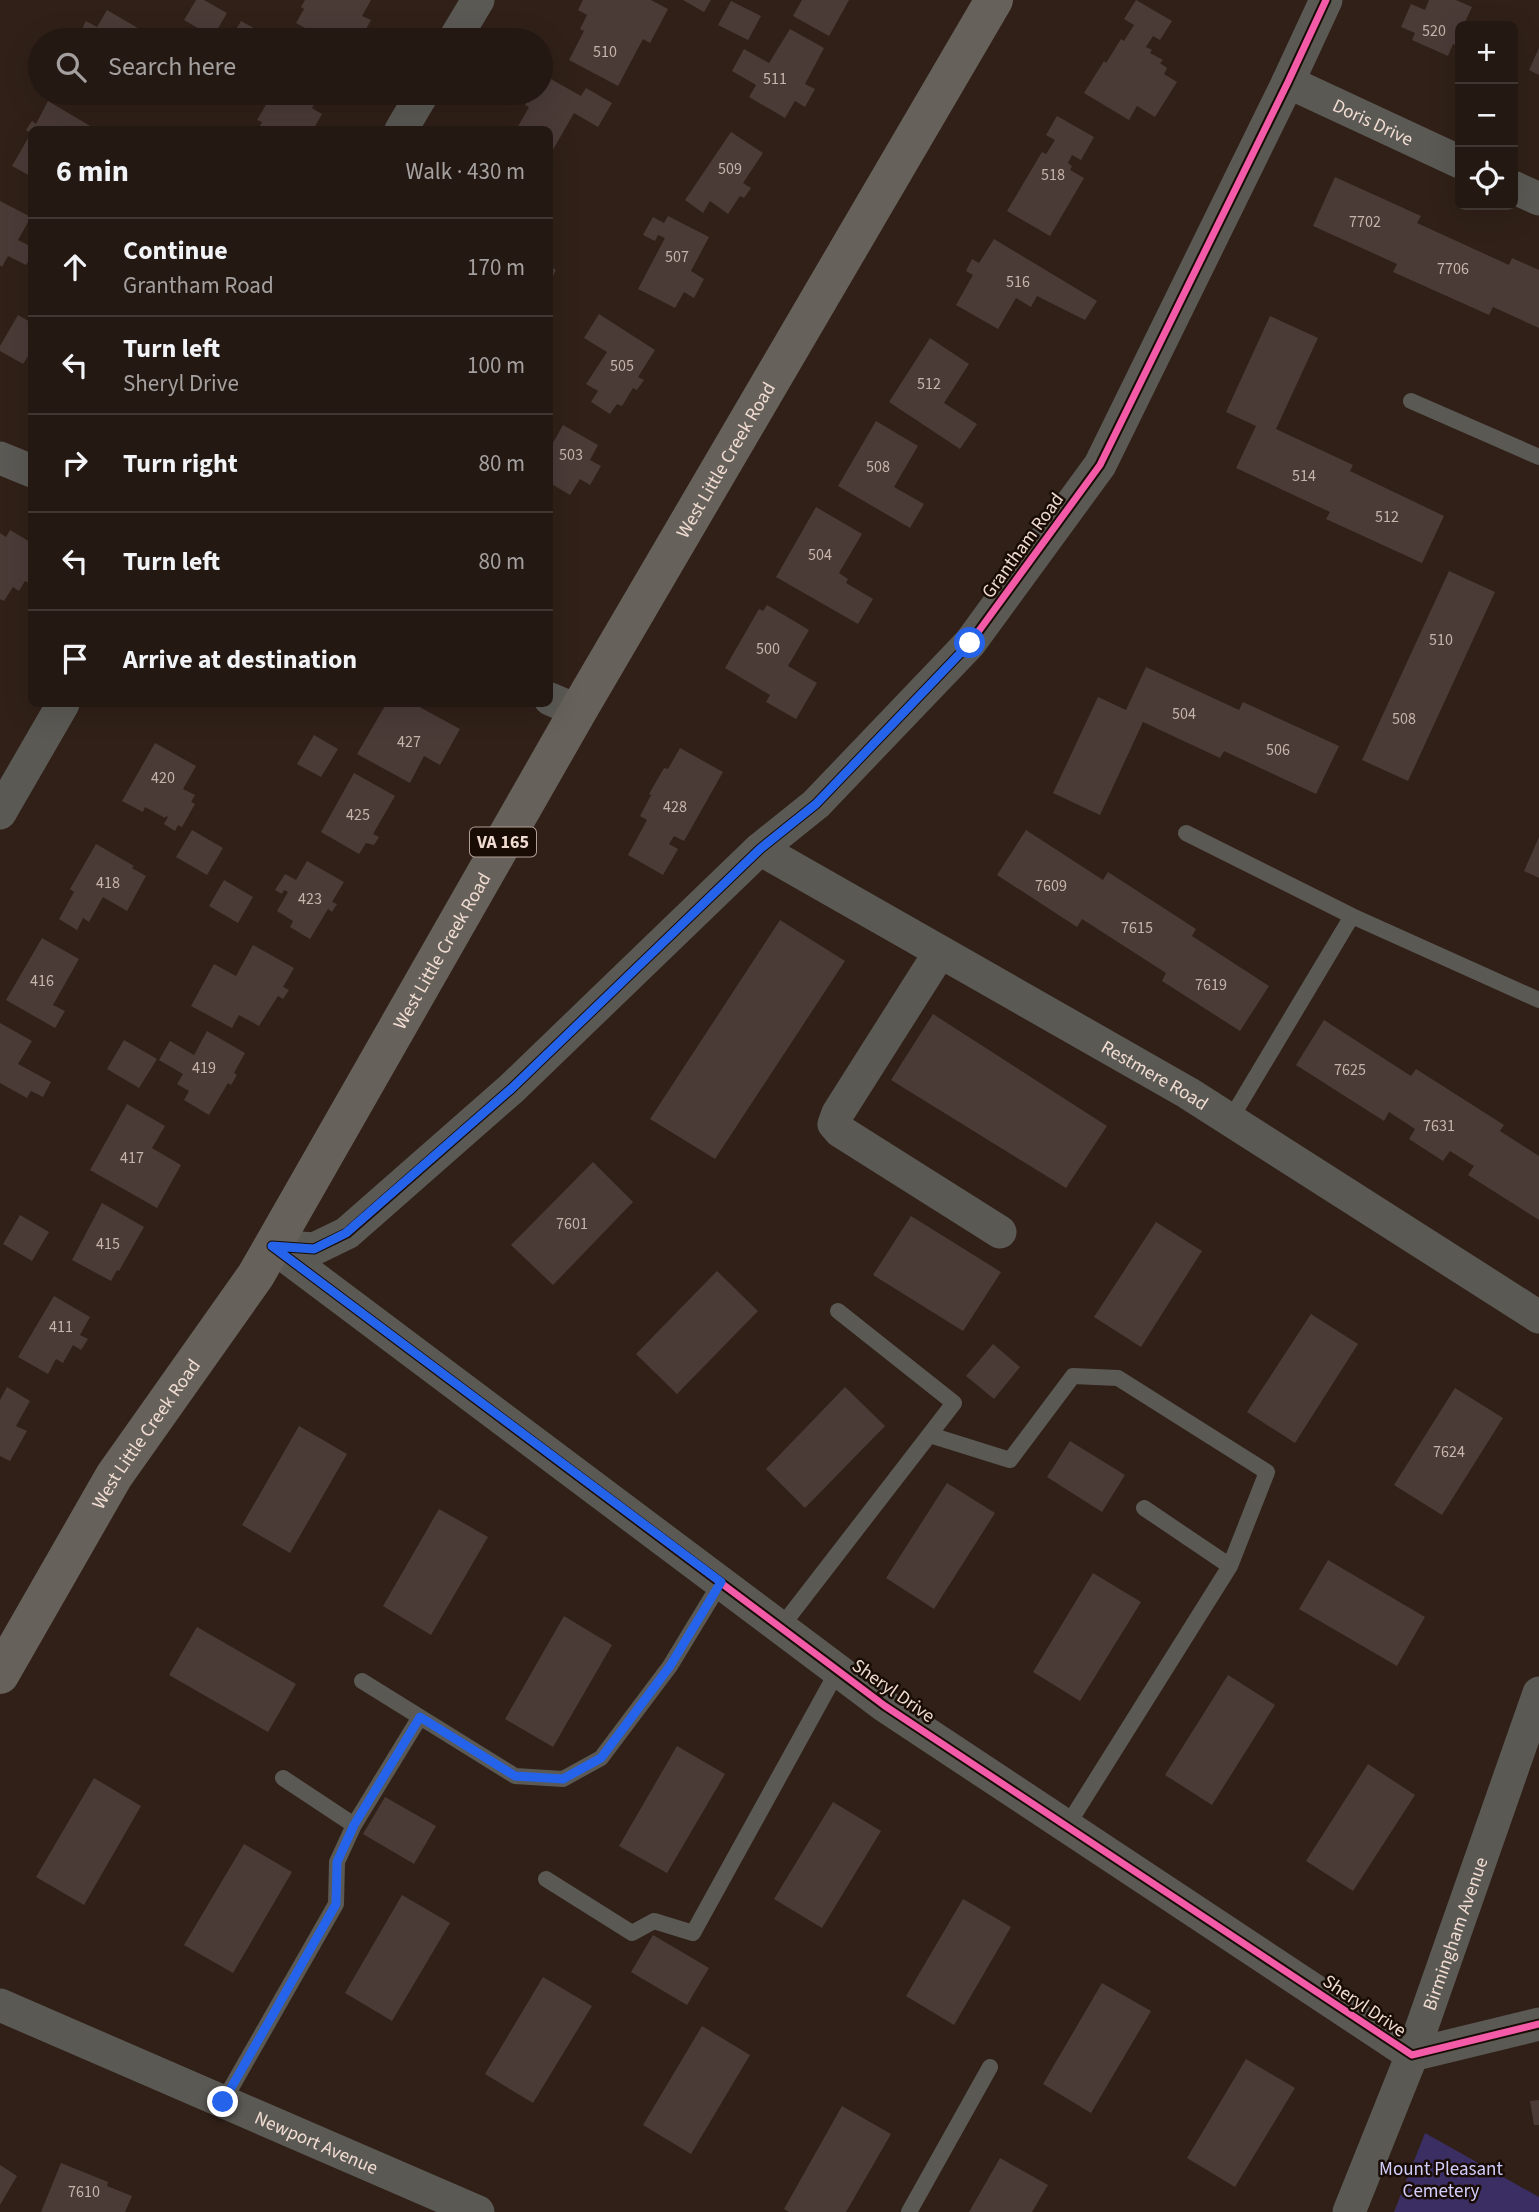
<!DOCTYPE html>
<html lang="en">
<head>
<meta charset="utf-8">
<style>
	:root { --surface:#241812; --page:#302520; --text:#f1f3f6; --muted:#a3a09f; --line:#413732 }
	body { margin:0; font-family:"Source Sans 3",sans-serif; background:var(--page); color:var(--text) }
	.controls { position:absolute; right:21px; top:21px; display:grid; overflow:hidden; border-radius:10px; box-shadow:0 7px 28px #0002 }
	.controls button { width:63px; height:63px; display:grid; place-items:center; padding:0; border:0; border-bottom:2px solid var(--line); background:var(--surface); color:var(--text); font:35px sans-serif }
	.stop { position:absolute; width:21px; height:21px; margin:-16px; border:5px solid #2563eb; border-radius:50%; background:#fff }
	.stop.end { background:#2563eb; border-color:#fff; box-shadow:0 2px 7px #0008 }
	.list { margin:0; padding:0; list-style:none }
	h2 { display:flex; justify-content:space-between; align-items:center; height:91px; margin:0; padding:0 28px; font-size:30px }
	h2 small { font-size:23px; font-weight:400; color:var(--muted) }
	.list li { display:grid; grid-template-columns:46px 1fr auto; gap:21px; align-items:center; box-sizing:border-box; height:98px; padding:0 28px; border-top:2px solid var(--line) }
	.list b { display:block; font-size:26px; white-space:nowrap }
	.list p { margin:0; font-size:23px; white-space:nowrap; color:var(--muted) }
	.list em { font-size:23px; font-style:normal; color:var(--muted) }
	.icon { flex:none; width:38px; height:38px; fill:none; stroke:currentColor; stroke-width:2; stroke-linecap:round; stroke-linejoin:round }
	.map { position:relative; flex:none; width:1539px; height:2212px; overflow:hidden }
	.search { position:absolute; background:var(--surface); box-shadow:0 7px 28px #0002; left:28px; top:28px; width:525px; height:77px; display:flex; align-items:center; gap:18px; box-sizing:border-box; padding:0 24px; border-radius:38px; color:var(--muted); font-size:26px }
	.panel { position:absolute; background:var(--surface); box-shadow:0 7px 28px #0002; left:28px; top:126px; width:525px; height:581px; border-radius:10px }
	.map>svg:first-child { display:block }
	.green { fill:#3a2e62 }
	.building { fill:#4a3b37 }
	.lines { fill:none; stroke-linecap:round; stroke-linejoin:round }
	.lane { stroke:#5b5954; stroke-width:16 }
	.street { stroke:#5b5954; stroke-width:33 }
	.primary { stroke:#66615a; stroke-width:38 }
	.cycleway-casing { stroke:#190c05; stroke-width:11 }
	.cycleway { stroke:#f35aa7; stroke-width:7 }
	.route { stroke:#2563eb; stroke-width:9 }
	.labels { text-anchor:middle; stroke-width:5; stroke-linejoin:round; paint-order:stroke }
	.number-label { font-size:16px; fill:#c7b4ab }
	.shield { fill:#190c05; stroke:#b09e94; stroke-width:2 }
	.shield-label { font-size:18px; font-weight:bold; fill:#f1dcd2 }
	.street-label { font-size:19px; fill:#f1dcd2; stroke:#190c05 }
	.park-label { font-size:19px; fill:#d2cffd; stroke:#190c05 }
</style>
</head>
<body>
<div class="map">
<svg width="1539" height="2212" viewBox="0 0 1539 2212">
	<rect width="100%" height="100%" fill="#302018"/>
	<!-- green -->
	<path class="green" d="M1425,2133L1539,2197V2212H1394Z"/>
	<!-- building -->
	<path class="building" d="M196,0H204L227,13L213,37L184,20Z
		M305,0H371L362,16L371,20L361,38L350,32L345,40H327L296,23L304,9L301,7Z
		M583,0H651L668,9L650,43L643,39L618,86L569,60L584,31L580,29L587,15L578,10Z
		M683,0H711L704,12Z
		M802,0H849L829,36L793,16Z
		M1136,0L1172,21L1160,40L1153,36L1146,47L1152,50L1150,53L1163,60L1160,63L1167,68L1164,74L1177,82L1155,117L1137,106L1129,120L1084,93L1104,61L1106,63L1121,39L1124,41L1134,25L1124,19Z
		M1429,0H1456L1472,7L1463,26H1460V47L1453,44L1448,56L1412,40L1415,33L1401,27L1411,4L1425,10Z
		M731,1L761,16L748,40L718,25Z
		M107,10L143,31L138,40L77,39L86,21L97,27Z
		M241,21L270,37L268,40H230Z
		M790,29L824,48L805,84L815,89L805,107L795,101L785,118L749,97L756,85L732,71L744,49L769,63Z
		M1539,48V75L1529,70Z
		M542,74L581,96L586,88L612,103L598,127L574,113L550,155V130H516L529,107L525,105L531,94L535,97L537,93H541Z
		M273,93H320L312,108L322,114L313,130H306L300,126L299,130H258L262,122L257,120Z
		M48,101L97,130H32V177L12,166L31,133L26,130L32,121L36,124Z
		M1057,116L1094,137L1081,160L1072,155L1068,163L1072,166L1070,170L1084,178L1050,236L1007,211L1042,152L1046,154L1055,140L1046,135Z
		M731,132L763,153L743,183L751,188L744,198L740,196L728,214L710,201L703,213L685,200Z
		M1335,177L1421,216L1417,223L1509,265L1512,258L1539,270V328L1493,307L1489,315L1393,272L1397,264L1313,226Z
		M0,201L31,217L18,240L32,247V256L26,265L8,256L2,267L0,265Z
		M668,216L709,237L691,271L704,279L694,298L684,292L675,308L638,289L665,238L658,235L655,241L643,235L653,217L664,223Z
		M994,239L1097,301L1085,320L1037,296L1031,307L1016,298L998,329L956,305L973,275L966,271L972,259L979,263Z
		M550,266L556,270L550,282Z
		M599,314L655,350L638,377L644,380L637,390L633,388L622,406L617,404L610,414L591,402L598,391L586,384L607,352L584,338Z
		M18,315L32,323V350L23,364L0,351V346Z
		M1270,316L1318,338L1276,429L1353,465L1350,471L1444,516L1422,563L1326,519L1330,512L1236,468L1256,426L1226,412Z
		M930,338L969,364L944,403L977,424L960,449L889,402Z
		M876,421L918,446L894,487L924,504L910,528L838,486Z
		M563,425L598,445L590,460L601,466L590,485L580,479L570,495L550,483V448Z
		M816,507L862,534L839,573L848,579L846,583L873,599L858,624L776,577Z
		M10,530L32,543V585L25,581L19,591L13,587L4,601L0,599V533L6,537Z
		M1449,571L1495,592L1408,781L1362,760Z
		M767,605L809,630L788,666L817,683L796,719L766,702L770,695L725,668L759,609L763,611Z
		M1146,667L1239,710L1243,702L1339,746L1316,794L1224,751L1220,758L1143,722L1100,815L1053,793L1098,697L1126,710Z
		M386,704H414L460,729L440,765L424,756L410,783L357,754Z
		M314,735L338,749L321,777L297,764Z
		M155,743L196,766L183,789L195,795L191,802L195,804L182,827L178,825L175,831L164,824L168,817L166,816L165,818L145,807L143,812L122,801Z
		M680,748L723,772L684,841L674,836L669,844L678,849L663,875L628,855L647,820L640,816L651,795L649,794L664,768L668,769Z
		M354,773L395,796L373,834L379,837L374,845L366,843L359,854L321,832Z
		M192,830L223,848L207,875L176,857Z
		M1026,830L1103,880L1108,872L1196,929L1192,936L1269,986L1240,1031L1162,981L1166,973L1082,919L1077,927L997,875Z
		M1539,837V878L1524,871Z
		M96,844L134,866L132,868L146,876L127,911L103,897L89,922L83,918L77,930L59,919L74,892L70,889Z
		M307,861L344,882L332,902L337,904L332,912L328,909L310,939L290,927L293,921L277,911L288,892L284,890L282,894L275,890L285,874L296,880Z
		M224,880L253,897L238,923L209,906Z
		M780,920L845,961L715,1159L650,1119Z
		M42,938L79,959L53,1005L65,1011L55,1028L6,1000Z
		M253,945L294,968L283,987L289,990L283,999L278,996L259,1026L239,1015L232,1028L191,1006L214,964L236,976Z
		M933,1014L1107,1126L1066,1188L891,1080Z
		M1324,1020L1411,1076L1416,1069L1504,1125L1500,1131L1539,1156V1220L1468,1175L1474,1166L1450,1151L1443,1161L1409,1139L1415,1129L1389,1112L1384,1121L1296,1065Z
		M0,1023L32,1041L18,1064L51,1082L43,1097L31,1091L27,1098L0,1083Z
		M207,1031L245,1053L234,1073L237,1075L231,1085L228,1083L209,1115L184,1100L189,1091L177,1084L183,1074L159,1060L170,1041L194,1055Z
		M124,1040L157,1059L139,1088L107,1069Z
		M127,1104L165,1126L152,1148L181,1165L157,1208L90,1170Z
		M593,1162L633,1202L553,1285L511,1245Z
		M102,1203L144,1227L119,1271L117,1270L111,1281L72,1260Z
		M20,1215L49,1232L32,1261L3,1244Z
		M911,1216L1001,1272L963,1331L873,1275Z
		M1156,1222L1202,1251L1141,1347L1094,1317Z
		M717,1271L758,1311L677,1394L636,1354Z
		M54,1296L90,1317L80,1335L88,1339L81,1350L73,1345L63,1363L56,1359L48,1374L18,1357Z
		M1311,1314L1358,1344L1295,1443L1247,1412Z
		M993,1344L1020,1367L994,1399L966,1376Z
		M7,1387L30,1401L16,1426L27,1431L10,1461L0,1456V1400Z
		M845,1387L885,1426L805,1508L766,1469Z
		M1455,1388L1503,1418L1442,1515L1394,1485Z
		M299,1426L347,1454L290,1553L242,1525Z
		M1070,1441L1125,1475L1102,1512L1047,1477Z
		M947,1483L995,1513L934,1609L886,1578Z
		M439,1509L488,1537L431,1635L383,1606Z
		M1328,1560L1425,1617L1397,1666L1299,1609Z
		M1093,1573L1141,1602L1080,1701L1033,1672Z
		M564,1616L612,1645L553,1747L505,1719Z
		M197,1627L296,1684L268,1732L169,1675Z
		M1228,1675L1275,1705L1212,1805L1165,1775Z
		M677,1746L725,1774L667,1873L619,1846Z
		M1368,1764L1415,1795L1353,1891L1306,1861Z
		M94,1778L141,1806L84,1905L36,1877Z
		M385,1797L436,1826L414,1864L363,1834Z
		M833,1802L881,1831L822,1928L774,1899Z
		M244,1844L292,1872L233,1973L184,1945Z
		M402,1895L450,1923L392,2021L345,1993Z
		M963,1899L1011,1927L954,2025L906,1996Z
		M653,1935L709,1968L687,2005L631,1972Z
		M543,1977L592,2006L533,2103L485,2074Z
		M1102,1983L1151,2011L1091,2113L1043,2084Z
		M702,2026L750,2055L691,2154L643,2125Z
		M1246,2059L1295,2088L1235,2187L1187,2158Z
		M1539,2100V2125H1534L1530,2101Z
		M842,2106L891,2134L846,2212H789L784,2209Z
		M1000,2158L1048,2185L1032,2212H969Z
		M61,2163L108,2182L107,2186L132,2196L125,2212H41Z
		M0,2165L17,2176L0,2205Z"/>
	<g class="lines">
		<!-- lane -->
		<path class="lane" d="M1411,401L1539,457
			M1186,833L1352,916L1539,1000
			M1230,1120L1352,916
			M930,1435L1010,1460L1073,1376L1118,1378L1267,1472L1230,1566
			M781,1627L954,1403L838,1311
			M362,1681L515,1776L563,1779L601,1758L670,1666L721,1582
			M354,1825L420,1717
			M1067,1826L1230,1566L1144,1508
			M546,1879L632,1933L654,1921L693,1933L838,1670
			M223,2102L336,1904L337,1862L354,1825L283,1778
			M909,2212L990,2067"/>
		<!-- street -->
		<g class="street">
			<path d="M454,40L478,0"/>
			<path id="s1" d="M1288,82L1460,162"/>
			<path d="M401,130L423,93"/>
			<path d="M1513,187L1539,199"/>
			<path d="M0,458L32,471"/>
			<path d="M550,699L578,711"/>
			<path d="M0,813L63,704"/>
			<path id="s2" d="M760,849L1188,1093L1539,1317"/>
			<path d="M940,952L838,1113L834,1124L840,1131L1000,1232"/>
			<path d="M272,1246L314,1249L347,1233L511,1089L760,849L816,804L970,643L1100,465L1288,82L1326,0"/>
			<path d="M272,1246L885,1706L1412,2055L1539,2024"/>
			<path id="s3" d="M0,2005L478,2212"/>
			<path id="s4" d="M1349,2212L1412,2055L1539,1693"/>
		</g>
		<!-- primary -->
		<path class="primary" id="s5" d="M0,1675L114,1476L256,1275L578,711L994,0"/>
		<!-- cycleway casing -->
		<g class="cycleway-casing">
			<path id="cycleway" d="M272,1246L314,1249L347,1233L511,1089L760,849L816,804L970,643L1100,465L1288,82L1326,0
				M272,1246L885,1706L1412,2055L1539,2024"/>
		</g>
		<!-- cycleway -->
		<use href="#cycleway" class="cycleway"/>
	</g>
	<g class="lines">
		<!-- route -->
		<path class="route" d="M223,2102L336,1904L337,1862L354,1825L420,1717L515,1776L563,1779L601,1758L670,1666L721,1582L272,1246L314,1249L346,1233L511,1089L760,849L816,804L970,643"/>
	</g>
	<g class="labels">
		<!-- number labels -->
		<g class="number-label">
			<text x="1434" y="36">520</text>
			<text x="605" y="57">510</text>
			<text x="775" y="84">511</text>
			<text x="730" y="174">509</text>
			<text x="1053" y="180">518</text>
			<text x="1365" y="227">7702</text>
			<text x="677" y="262">507</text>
			<text x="1453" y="274">7706</text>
			<text x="1018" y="287">516</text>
			<text x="622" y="371">505</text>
			<text x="929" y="389">512</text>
			<text x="571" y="460">503</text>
			<text x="878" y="472">508</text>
			<text x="1304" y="481">514</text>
			<text x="1387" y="522">512</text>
			<text x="820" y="560">504</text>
			<text x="1441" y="645">510</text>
			<text x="768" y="654">500</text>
			<text x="1184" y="719">504</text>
			<text x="1404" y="724">508</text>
			<text x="409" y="747">427</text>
			<text x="1278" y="755">506</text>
			<text x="163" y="783">420</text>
			<text x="675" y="812">428</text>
			<text x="358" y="820">425</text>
			<text x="108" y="888">418</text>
			<text x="1051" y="891">7609</text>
			<text x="310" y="904">423</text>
			<text x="1137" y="933">7615</text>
			<text x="42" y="986">416</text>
			<text x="1211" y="990">7619</text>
			<text x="204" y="1073">419</text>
			<text x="1350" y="1075">7625</text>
			<text x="1439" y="1131">7631</text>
			<text x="132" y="1163">417</text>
			<text x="572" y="1229">7601</text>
			<text x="108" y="1249">415</text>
			<text x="61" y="1332">411</text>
			<text x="1449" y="1457">7624</text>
			<text x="84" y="2197">7610</text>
		</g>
		<!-- shield labels -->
		<rect class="shield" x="470" y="827.5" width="66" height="29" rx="5"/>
		<g class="shield-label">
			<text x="503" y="848">VA 165</text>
		</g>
		<!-- street labels -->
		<g class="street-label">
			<text dy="7" stroke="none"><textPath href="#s1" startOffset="94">Doris Drive</textPath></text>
			<text dy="7" stroke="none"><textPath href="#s5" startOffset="1416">West Little Creek Road</textPath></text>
			<text transform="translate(1022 545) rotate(-54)" y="7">Grantham Road</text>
			<text dy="7" stroke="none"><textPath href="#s5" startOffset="849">West Little Creek Road</textPath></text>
			<text dy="7" stroke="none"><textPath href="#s2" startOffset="455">Restmere Road</textPath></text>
			<text dy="7" stroke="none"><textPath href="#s5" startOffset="282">West Little Creek Road</textPath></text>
			<text transform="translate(894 1690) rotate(35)" y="7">Sheryl Drive</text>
			<text dy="7" stroke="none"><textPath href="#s4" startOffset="298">Birmingham Avenue</textPath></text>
			<text transform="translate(1365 2005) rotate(34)" y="7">Sheryl Drive</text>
			<text dy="7" stroke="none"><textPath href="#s3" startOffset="345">Newport Avenue</textPath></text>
		</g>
		<!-- park labels -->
		<g class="park-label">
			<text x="1441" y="2175">Mount Pleasant<tspan x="1441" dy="22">Cemetery</tspan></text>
		</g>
	</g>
</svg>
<div class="controls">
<button>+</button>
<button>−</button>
<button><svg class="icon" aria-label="locate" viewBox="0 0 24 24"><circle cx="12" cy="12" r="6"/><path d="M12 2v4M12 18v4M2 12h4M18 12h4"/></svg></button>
</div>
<div class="stop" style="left:970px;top:643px"></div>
<div class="stop end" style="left:223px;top:2102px"></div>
<div class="search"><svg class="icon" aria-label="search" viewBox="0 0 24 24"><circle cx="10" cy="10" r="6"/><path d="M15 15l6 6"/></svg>Search here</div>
<section class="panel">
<h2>6 min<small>Walk · 430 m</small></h2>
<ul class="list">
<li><svg class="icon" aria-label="ahead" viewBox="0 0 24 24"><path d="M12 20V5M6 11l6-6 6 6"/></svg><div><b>Continue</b><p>Grantham Road</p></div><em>170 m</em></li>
<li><svg class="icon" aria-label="left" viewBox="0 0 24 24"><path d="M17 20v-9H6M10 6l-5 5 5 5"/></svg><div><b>Turn left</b><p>Sheryl Drive</p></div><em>100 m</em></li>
<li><svg class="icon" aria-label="right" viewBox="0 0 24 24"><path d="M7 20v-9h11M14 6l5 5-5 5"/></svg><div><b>Turn right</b></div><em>80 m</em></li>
<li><svg class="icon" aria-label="left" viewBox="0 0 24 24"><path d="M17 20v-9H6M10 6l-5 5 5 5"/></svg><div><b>Turn left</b></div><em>80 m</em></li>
<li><svg class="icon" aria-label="arrive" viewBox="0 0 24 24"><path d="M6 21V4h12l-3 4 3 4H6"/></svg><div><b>Arrive at destination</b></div></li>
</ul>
</section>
</div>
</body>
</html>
